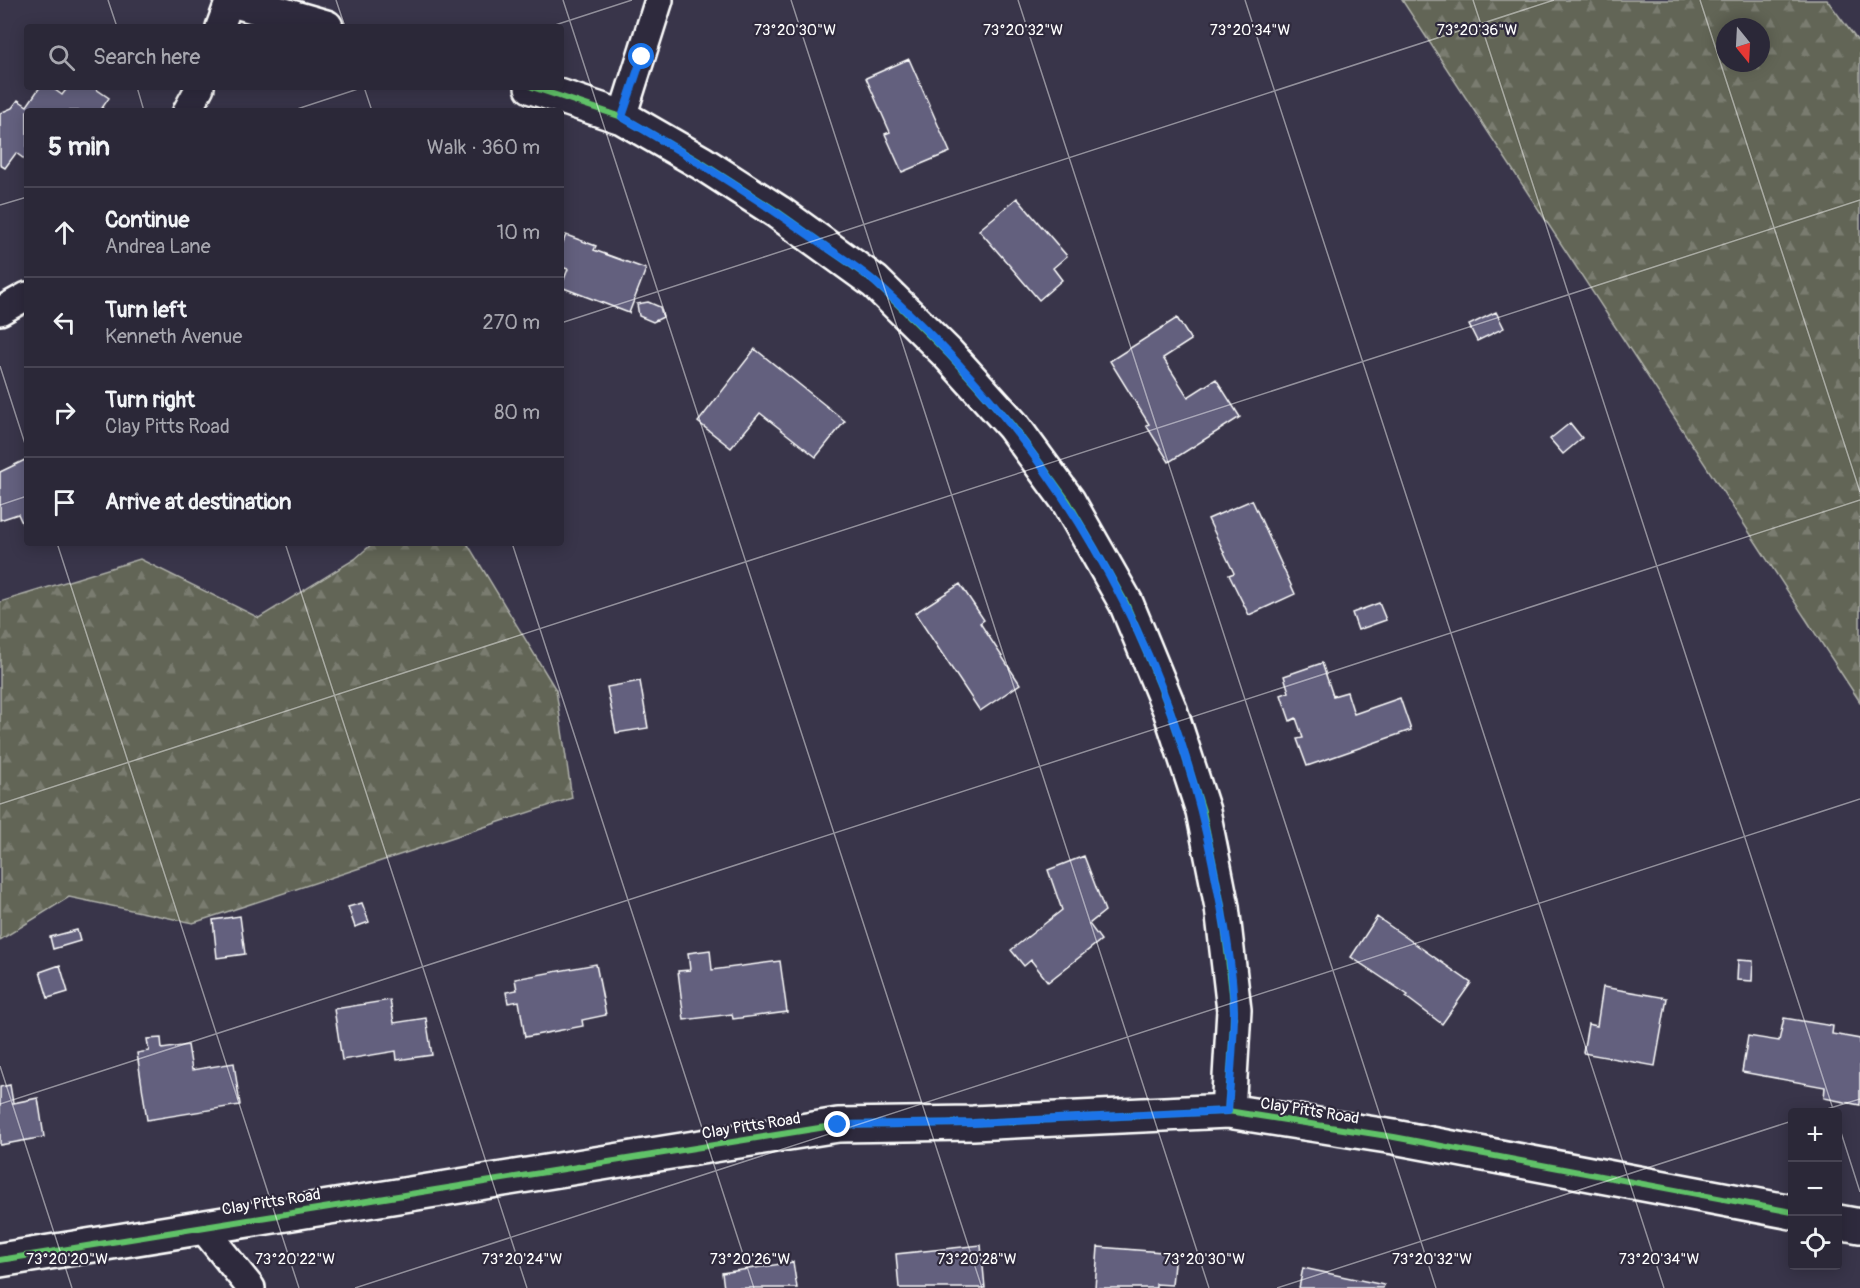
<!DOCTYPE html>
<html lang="en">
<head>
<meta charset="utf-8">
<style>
	:root { --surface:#2b2838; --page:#333040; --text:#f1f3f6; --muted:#a6a6ae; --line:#474453 }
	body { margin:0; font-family:Pangolin,sans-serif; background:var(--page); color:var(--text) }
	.controls { position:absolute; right:18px; bottom:18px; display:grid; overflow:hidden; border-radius:6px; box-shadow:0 3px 15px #0003 }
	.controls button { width:54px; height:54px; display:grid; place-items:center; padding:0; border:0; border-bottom:2px solid var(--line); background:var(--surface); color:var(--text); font:30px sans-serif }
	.compass { position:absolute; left:1716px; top:18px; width:54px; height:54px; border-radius:50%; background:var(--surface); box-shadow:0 3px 15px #0003; rotate:162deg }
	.stop { position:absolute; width:18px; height:18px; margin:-14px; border:4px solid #1a73e8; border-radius:50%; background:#fff }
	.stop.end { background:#1a73e8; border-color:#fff; box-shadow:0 2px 6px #0008 }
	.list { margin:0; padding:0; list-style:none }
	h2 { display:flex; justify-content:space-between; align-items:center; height:78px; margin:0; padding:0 24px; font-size:26px }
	h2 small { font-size:20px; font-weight:400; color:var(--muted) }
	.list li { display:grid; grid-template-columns:39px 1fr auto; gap:18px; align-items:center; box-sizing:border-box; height:90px; padding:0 24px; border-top:2px solid var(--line) }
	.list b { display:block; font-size:22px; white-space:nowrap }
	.list p { margin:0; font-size:20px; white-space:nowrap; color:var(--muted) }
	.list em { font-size:20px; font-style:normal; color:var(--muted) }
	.icon { flex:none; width:33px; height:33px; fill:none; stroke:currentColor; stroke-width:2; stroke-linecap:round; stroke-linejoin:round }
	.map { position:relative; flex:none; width:1860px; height:1288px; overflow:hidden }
	.search { position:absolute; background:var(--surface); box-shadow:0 3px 15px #0003; left:24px; top:24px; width:540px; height:66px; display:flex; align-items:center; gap:15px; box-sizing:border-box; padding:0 21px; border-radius:6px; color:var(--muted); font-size:22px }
	.panel { position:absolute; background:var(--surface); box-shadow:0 3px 15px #0003; left:24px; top:108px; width:540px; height:438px; border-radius:6px }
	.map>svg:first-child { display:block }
	.forest { fill:url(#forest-firs); stroke:#b0b2ab; stroke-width:1.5; fill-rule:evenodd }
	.building { fill:#63607e; stroke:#fff; stroke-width:1.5 }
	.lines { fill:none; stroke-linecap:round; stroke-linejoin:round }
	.street-casing { stroke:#fff; stroke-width:32 }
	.secondary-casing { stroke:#fff; stroke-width:38 }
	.street { stroke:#2f2a3d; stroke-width:27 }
	.secondary { stroke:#2f2a3d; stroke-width:33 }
	.cycleway-casing { stroke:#2f2a3d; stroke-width:10 }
	.cycleway { stroke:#61c268; stroke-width:6 }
	.route { stroke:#1a73e8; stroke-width:8 }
	.ticks { fill:none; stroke:#fff; stroke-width:1.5; stroke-opacity:0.45 }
	.labels { text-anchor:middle; stroke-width:4.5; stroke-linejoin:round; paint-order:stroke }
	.street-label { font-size:16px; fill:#fff; stroke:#2f2a3d }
	.ticks-label { font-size:15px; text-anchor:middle; fill:#fff; stroke:#2f2a3d; stroke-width:4.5; stroke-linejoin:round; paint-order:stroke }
</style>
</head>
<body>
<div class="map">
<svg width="1860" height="1288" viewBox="0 0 1860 1288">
	<defs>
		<pattern id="forest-firs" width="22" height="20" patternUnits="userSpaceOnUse" patternTransform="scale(1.5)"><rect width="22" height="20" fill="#626557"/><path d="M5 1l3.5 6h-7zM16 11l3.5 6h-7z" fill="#7a7c70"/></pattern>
	</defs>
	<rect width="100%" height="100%" fill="#39354a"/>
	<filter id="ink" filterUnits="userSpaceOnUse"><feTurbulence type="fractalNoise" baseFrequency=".0167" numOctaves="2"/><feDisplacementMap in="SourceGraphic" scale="12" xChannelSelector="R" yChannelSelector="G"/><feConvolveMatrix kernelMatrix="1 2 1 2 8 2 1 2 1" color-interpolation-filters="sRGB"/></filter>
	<g filter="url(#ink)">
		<!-- forest -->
		<path class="forest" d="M1402,0H1827L1860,44V702ZM1725,27H1761V63H1725Z
			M373,543H467L556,690L572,798L193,923L69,897L0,940V602L140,559L259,618L355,559Z"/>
		<!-- building -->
		<path class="building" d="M909,59L950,152L902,172L885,134L890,132L866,78Z
			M40,87H51L62,95L68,87H93L109,98L100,111H27V161L16,153L5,168L0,165V113L12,108L18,100L27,106Z
			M1017,198L1067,256L1053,268L1062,280L1039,300L979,230Z
			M566,235L596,246L594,250L646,269L629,313L561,287L568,269L561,267V247Z
			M648,302L660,307L663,317L653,322L639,316L637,304Z
			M1496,312L1504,328L1477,341L1469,325Z
			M1177,318L1191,340L1163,358L1188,397L1216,379L1240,417L1169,462L1146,425L1149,424L1110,361Z
			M755,349L845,421L816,457L760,413L731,448L698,422Z
			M1570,423L1582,438L1563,454L1550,439Z
			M27,459V527L23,525L18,514L0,520V472Z
			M1252,500L1295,594L1249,615L1229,575L1234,573L1208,519Z
			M960,584L984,620L980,623L1020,684L980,711L915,613Z
			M1379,603L1386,620L1358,630L1352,613Z
			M1322,663L1333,696L1347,692L1354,714L1400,698L1411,730L1307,766L1297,739L1303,738L1296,718L1290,721L1281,695L1289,692L1284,676Z
			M640,681L648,728L616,733L607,687Z
			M1084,856L1105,911L1089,924L1101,940L1048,982L1031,960L1024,966L1011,950L1062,910L1048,870Z
			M362,903L369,922L355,927L348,907Z
			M240,916L245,954L217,958L213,920Z
			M1377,917L1471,983L1442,1024L1406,997L1408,995L1351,957Z
			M77,930L80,941L53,949L50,937Z
			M710,950L712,970L780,961L787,1012L733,1019L732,1014L684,1020L678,971L690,970L688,953Z
			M1738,960L1753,961L1752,981L1737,980Z
			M596,964L606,1015L582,1020L583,1026L525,1037L519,1001L508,1003L506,992L517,990L515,979Z
			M60,965L68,992L48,998L40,972Z
			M1603,987L1667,998L1655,1066L1583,1053L1588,1024L1597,1026Z
			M390,1000L394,1023L426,1018L432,1055L397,1060L396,1051L342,1060L334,1009Z
			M1784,1018L1833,1026L1832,1034L1860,1039V1105L1824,1098L1825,1087L1742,1072L1748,1036L1779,1041Z
			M161,1038L162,1049L188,1045L192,1070L234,1063L240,1105L147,1120L137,1053L149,1051L147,1039Z
			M10,1085L13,1103L38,1098L44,1137L0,1145V1087Z
			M981,1245L985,1288H899L896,1254Z
			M1098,1247L1175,1253L1172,1285L1156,1284V1288H1095Z
			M793,1262L797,1288H724L722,1273Z
			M1303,1268L1384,1285L1383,1288H1299Z"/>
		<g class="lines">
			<!-- street casing -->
			<g class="street-casing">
				<path id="street" d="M220,27L230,0
					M187,111L200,87
					M622,117L659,0
					M0,311L27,296
					M201,1226L251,1288"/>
			</g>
			<!-- secondary casing -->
			<g class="secondary-casing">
				<path id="secondary" d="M232,0L326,27
					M532,87L622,117L702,163L778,212L875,282L948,354L1013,426L1068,501L1126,603L1170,710L1203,811L1222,907L1234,1010L1228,1111
					M1838,1222L1860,1226
					M0,1260L838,1125L973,1123L1228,1111L1394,1137L1792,1212"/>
			</g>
			<!-- street -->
			<use href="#street" class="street"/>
			<!-- secondary -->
			<use href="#secondary" class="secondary"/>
			<!-- cycleway casing -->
			<g class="cycleway-casing">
				<path id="cycleway" d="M532,87L622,117L702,163L778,212L875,282L948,354L1013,426L1068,501L1126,603L1170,710L1203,811L1222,907L1234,1010L1228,1111
					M0,1260L838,1125L973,1123L1228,1111L1394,1137L1792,1212"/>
			</g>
			<!-- cycleway -->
			<use href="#cycleway" class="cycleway"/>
		</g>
	</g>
	<g class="lines" filter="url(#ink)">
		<!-- route -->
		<path class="route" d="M642,57L622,117C688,155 753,195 816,240C836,254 858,267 876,283C1053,440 1169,638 1214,870C1223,915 1233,965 1234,1011C1234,1044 1230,1078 1228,1111L973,1123L838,1125"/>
	</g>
	<!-- ticks -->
	<path class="ticks" d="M108,0L117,27M336,0L345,27M563,0L982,1288M791,0L1209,1288M1018,0L1436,1288M1245,0L1664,1288M1473,0L1834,1112M1700,0L1860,492M549,27L632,0M137,87L144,111M364,87L372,111M291,111L364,87M0,205L27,197M561,323L1554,0M0,366L27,450M0,505L27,496M57,543L299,1288M285,543L527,1288M512,543L754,1288M0,804L1860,200M0,1066L72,1288M0,1104L1860,500M1817,1112L1860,1099M1838,1123L1860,1192M355,1288L1860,799M1277,1288L1792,1121"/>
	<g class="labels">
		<!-- street labels -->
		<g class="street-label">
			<text transform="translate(1310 1110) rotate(9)" y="6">Clay Pitts Road</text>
			<text transform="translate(751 1125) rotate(-9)" y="6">Clay Pitts Road</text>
			<text transform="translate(271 1201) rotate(-9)" y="6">Clay Pitts Road</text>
		</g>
	</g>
	<g class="ticks-label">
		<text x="795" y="35">73°20'30"W</text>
		<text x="1023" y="35">73°20'32"W</text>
		<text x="1250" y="35">73°20'34"W</text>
		<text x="1477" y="35">73°20'36"W</text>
		<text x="67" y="1264">73°20'20"W</text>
		<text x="295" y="1264">73°20'22"W</text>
		<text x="522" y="1264">73°20'24"W</text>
		<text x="750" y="1264">73°20'26"W</text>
		<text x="977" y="1264">73°20'28"W</text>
		<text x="1204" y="1264">73°20'30"W</text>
		<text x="1432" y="1264">73°20'32"W</text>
		<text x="1659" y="1264">73°20'34"W</text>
	</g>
</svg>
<div class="controls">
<button>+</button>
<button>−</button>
<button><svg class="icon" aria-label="locate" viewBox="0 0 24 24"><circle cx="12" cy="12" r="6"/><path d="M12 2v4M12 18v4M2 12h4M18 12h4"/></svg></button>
</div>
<svg class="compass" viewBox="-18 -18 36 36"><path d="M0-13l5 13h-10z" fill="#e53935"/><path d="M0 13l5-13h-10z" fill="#a6a6ae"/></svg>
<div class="stop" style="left:642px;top:57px"></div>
<div class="stop end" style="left:838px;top:1125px"></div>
<div class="search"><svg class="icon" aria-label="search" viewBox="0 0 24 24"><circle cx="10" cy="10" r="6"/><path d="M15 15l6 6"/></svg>Search here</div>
<section class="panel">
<h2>5 min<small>Walk · 360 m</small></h2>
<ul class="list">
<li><svg class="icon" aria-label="ahead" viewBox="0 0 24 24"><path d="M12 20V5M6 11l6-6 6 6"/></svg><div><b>Continue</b><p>Andrea Lane</p></div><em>10 m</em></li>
<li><svg class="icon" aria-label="left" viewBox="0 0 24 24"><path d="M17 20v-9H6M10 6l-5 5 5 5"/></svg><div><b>Turn left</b><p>Kenneth Avenue</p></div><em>270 m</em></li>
<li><svg class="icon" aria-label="right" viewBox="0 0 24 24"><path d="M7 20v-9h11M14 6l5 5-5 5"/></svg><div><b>Turn right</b><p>Clay Pitts Road</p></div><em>80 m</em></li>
<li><svg class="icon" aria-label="arrive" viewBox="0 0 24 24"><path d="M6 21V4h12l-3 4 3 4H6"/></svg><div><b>Arrive at destination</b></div></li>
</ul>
</section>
</div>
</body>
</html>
